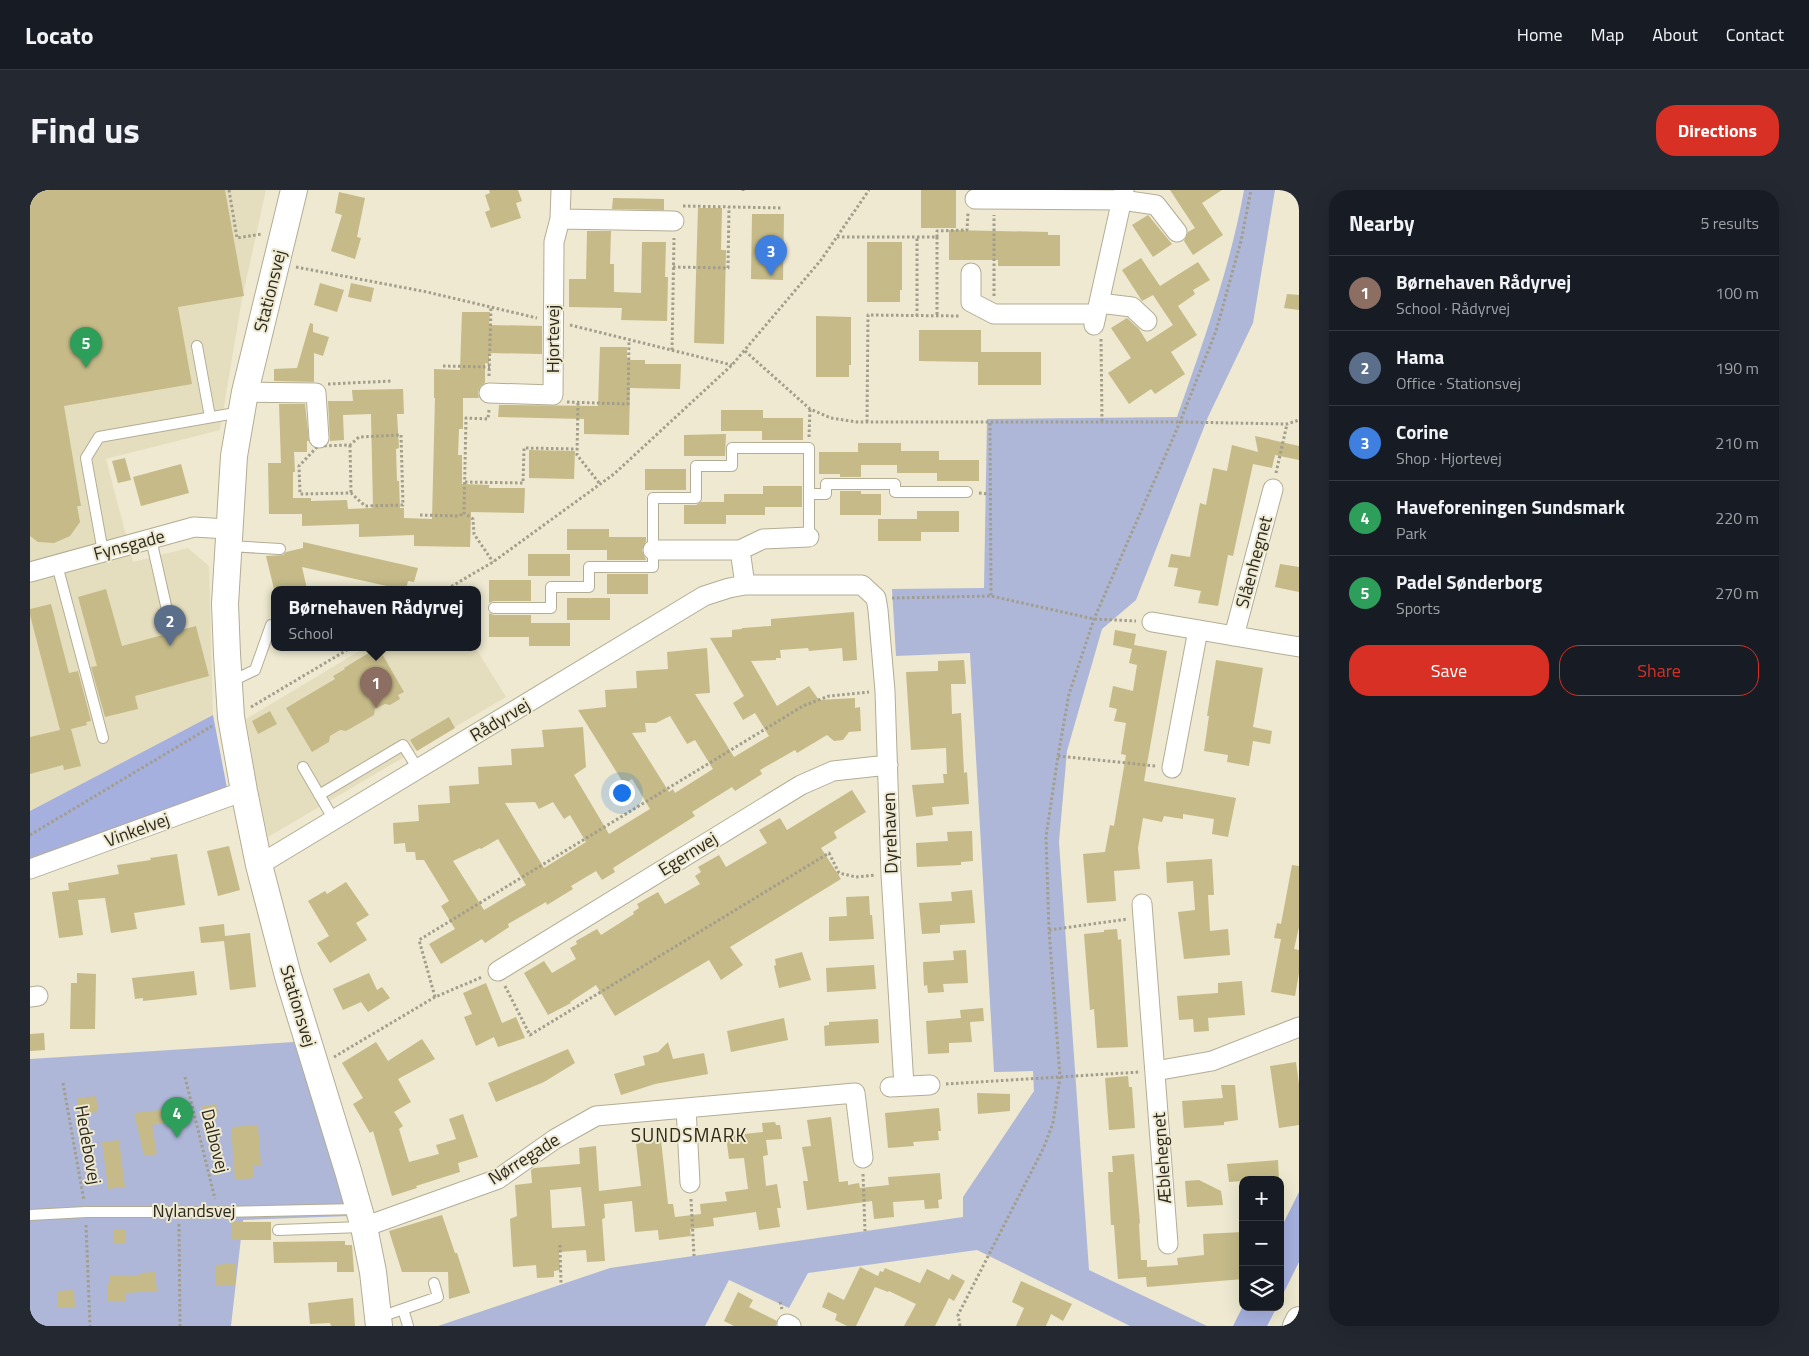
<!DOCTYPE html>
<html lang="en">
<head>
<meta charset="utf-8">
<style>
	:root { --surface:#171b24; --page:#242831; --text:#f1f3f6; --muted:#9ea1a6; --line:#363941; --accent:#d93025 }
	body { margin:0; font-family:"Titillium Web",sans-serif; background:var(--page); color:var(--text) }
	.controls { position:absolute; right:15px; bottom:15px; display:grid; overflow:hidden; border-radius:10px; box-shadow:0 5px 20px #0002 }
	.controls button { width:45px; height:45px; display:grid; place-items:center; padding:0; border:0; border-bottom:1px solid var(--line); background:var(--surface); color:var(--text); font:25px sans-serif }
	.you { position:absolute; left:591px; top:602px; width:18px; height:18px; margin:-12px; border:4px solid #fff; border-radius:50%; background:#1a73e8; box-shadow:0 0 0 8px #1a73e833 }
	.badge { display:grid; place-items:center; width:32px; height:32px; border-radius:50%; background:var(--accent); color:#fff; font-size:16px; font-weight:700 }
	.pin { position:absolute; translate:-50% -41px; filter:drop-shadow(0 1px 2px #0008) }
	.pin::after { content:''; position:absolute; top:26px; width:18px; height:15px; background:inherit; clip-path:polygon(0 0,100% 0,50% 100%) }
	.popup { position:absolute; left:241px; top:396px; width:210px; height:65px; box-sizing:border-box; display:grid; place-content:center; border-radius:10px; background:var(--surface); filter:drop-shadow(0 1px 4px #0005); font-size:16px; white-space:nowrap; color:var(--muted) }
	.popup b { font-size:19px; color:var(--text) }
	.popup::after { content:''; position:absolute; left:50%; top:100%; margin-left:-10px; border:10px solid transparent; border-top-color:var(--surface) }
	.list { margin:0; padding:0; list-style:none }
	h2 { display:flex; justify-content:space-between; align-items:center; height:65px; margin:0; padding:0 20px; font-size:21px }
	h2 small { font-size:16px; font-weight:400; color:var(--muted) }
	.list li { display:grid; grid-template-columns:32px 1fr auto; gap:15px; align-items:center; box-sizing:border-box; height:75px; padding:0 20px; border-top:1px solid var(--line) }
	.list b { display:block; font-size:19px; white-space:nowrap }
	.list p { margin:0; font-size:16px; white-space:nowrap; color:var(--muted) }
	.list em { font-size:16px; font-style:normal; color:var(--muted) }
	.actions { display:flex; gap:10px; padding:15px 20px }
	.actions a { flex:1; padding:11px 0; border:1px solid var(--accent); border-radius:20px; text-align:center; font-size:18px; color:var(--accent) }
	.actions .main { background:var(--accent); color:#fff }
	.icon { flex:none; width:28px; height:28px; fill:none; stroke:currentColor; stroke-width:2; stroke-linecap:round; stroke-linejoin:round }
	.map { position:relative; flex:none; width:1269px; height:1136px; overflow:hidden; border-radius:20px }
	header { display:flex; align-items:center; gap:30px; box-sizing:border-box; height:70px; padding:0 25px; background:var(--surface); border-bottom:1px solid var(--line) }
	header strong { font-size:24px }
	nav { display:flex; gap:28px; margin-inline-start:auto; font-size:18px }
	.intro { display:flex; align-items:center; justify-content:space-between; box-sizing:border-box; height:120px; padding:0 30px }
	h1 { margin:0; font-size:35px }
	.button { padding:12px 22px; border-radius:20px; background:var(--accent); color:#fff; font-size:18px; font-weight:700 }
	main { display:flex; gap:30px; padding:0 30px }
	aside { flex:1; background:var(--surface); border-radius:20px; box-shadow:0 5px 20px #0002 }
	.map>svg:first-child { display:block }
	.built { fill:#e5debe }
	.green { fill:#aeb7d8 }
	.forest { fill:#a5b0de }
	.building { fill:#c5ba88; fill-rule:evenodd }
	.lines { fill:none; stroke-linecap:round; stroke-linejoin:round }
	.lane-casing { stroke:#b3ad95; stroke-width:12 }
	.street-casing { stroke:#b3ad95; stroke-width:21 }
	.secondary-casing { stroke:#b3ad95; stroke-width:28 }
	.path { stroke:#a29e8b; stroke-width:3; stroke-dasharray:2.5 2.5; stroke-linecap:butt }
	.lane { stroke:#fff; stroke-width:10 }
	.street { stroke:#fff; stroke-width:19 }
	.secondary { stroke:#fff; stroke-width:26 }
	.labels { text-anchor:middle; stroke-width:4; stroke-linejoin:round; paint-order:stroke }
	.street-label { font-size:18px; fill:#2b291f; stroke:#eee9d0 }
	.neighbourhood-label { font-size:19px; letter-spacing:1px; fill:#2f2a16; stroke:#eee9d0 }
</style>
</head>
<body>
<header>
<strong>Locato</strong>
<nav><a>Home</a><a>Map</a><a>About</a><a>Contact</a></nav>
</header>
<div class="intro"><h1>Find us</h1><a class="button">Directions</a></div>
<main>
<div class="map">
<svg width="1269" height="1136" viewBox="0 0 1269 1136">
	<rect width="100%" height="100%" fill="#eee9d0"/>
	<!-- built -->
	<path class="built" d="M0,0H236L212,109L190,240L76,269L103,372L158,358L179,376L183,525L0,621Z
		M336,457H445L476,507L238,647L225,585L216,529Z"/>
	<!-- green -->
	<path class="green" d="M1214,0H1245L1223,133L1178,227L1106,410L1072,439L1037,561L1029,652L1059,1080L1177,1136H1100L947,1060L778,1083L759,1118L699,1090L675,1136H408L580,1078L933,1027V1007L1004,901L1003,881L964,882L940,463L866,466L862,399L954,398L957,229L1147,227C1173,153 1200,78 1214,0Z
		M264,852L320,1026L213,1030L201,1136H0V869Z"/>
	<!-- forest -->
	<path class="forest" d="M183,525L197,598L0,668V621Z
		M1269,1002V1072L1250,1110V1040Z
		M1213,1116V1117H1247L1237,1136H1203Z"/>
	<!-- building -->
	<path class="building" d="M0,0H195L214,106L148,117L162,194L34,216L51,316H47L50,332L40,346L24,353L8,352L0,346Z
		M459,0H488L492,11L486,13L491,28L461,38L455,22L460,20L455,5L460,3Z
		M891,0H926V38H891Z
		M1140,0H1192L1172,13L1193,45L1163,65L1154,51L1158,42L1165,38Z
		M309,2L335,8L327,47L331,48L325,69L301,61L312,25L305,23Z
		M583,8L634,9V20L582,19Z
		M668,18H692L691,60H696L694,154L664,153Z
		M722,24H754L753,90L721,89Z
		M1118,25L1142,54L1123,67L1102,35Z
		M919,40L1018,42V45H1030V76H968V70H919Z
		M557,41H581L580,74H584V102L611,103L612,52H636L635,87H638L637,131L591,130L592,118L539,117V89H556Z
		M837,52H872V100H870V112H837Z
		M1111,68L1130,96L1168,72L1180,90L1163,100L1165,104L1148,116L1167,145L1141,162L1155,184L1125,204L1121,199L1099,214L1078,183L1101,168L1081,138L1097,128L1109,139L1117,152L1143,135L1123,105L1112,111L1092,80Z
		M290,93L314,100L307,122L284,115Z
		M321,93L344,98L341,112L318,107Z
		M1257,104L1269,105V120L1254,118Z
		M432,122H460L459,135L512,136V164L459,163V174L455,173V193L450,197L448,202L449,208H433V239H429L428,265H432V294L459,295V298H495L494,323L441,322L440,357L384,356V345L329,347V334L272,336V324H239L238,273H251L249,214H275L279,251H277V262H264L265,282H263V308H281V311L317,310L318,319L343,318L341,224L313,225L314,250L300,251L298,211H323L322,200L373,199L374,224H367L369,258L366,259L367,291H369L370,318H374V328L402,329L405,208H404V179L430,180Z
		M786,126L821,127V175H819V187H786Z
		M280,133L283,134V142L299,147L293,166L284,163V192L244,191V179L267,178Z
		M889,140H951V162H1011V195H948V172L889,171Z
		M570,157H597V170H615V174H651L650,199L600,198L599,245L554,244V229L468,227L469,215L568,216Z
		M691,220H733V228H773V250H732V241H691Z
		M696,244L695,266H654V245Z
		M1225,246L1269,256V270L1245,265L1242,278L1223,274L1203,366L1198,365L1188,416L1168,413L1171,401L1144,396L1148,378L1138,377L1141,364L1160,367L1170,313L1176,315L1183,278L1197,281L1202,255L1228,262Z
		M828,253H871V261H909V270H949V291H907V283H867V275H831V287H810V284H789V262H828Z
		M499,260L545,261L544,289L499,288Z
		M95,268L101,290L88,293L82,271Z
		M151,274L159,303L111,316L103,287Z
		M615,279H656V300H615Z
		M733,296H772V317H735V325H696V334H654V315H666L671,312H694V304H733Z
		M810,301H831V304H851V325H810Z
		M887,321H929V342H891V351H848V329H887Z
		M537,339H579V347H616V351L612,360L616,370H577V360H537Z
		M273,352L388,378L384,392L378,391L376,399H370L272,377L277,399H244L236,366L253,365L256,362L273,358Z
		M498,364H540V386H498Z
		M1250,374L1269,377V402L1245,397Z
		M577,384H618V404H577Z
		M459,390H501V411H464L459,413Z
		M76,399L92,456L166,436L179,486L105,506L108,519L75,527L61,477L67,476L48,407Z
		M537,408H580V430H537Z
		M21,414L39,483L48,481L61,531L56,532L57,535L41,539L51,576L34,580L33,575L0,584V547L30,540L0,425V419Z
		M824,422L827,470L813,471L812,458L779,461L778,458L750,460L751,468H746V470L721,471L747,516L779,496L789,510L825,508V518L830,517L831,541L819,542L813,550L804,551L797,545L767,563L765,560L730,580L732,584L705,601L702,597L662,622L665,626L583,678L585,682L572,690L566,681L541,696L543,699L517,715L516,712L478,734L479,737L455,753L452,749L411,774L399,754L425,739L411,716L419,711L394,670H386L385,662H376L375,653L364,654L363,633L389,631L388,615L420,613L419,596L449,594L448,577L482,575L481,559L514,557L512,540L553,537L556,577L544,585L579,644L620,619L602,589L594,594L548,520L576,517L575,500L607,498L606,481L638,479L637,462L677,458L680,503L665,504L704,567L739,546L725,523L713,530L703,513L714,506L680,448L702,447V440L712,439V438L741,436V429ZM640,526L657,554L665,550L683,579L645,603L643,599L639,602L602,543L616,542L615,533H626ZM505,612L509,619L523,612L534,629L540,625L556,652L514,678L475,613ZM468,649L496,695L454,720L423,671L450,658L451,659Z
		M459,423L464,425H501V433H540V456H499V447H459Z
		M1085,440L1106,444L1104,455L1137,461L1114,591L1206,608L1198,647L1182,644L1184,629L1153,624V629L1134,626L1132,632L1113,628L1108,658L1110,679L1084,681L1086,711L1057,713L1053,664L1075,662L1080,635L1084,636L1096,565L1091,564L1096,533L1084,531L1087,519L1079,517L1083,496L1103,501L1107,475L1099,473L1102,459L1083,455Z
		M342,461L344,466L351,462L374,502L368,505L370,509L360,515L355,514L345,519L344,525L316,541L310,540L300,546L299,552L282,562L256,518L305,489L303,486L315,479L314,478Z
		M934,470L936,494H921L922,524L931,523L934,583L937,582L939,614L902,617L903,625L886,627L882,595L914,593L913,584H917L916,558L881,560L876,482L908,481V471Z
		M1186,470L1233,478L1223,537L1242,541L1240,554L1223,551L1219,576L1197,572L1198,565L1174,561L1179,526H1177Z
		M240,521L247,534L228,544L222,531Z
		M419,527L425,538L387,561L380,550Z
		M822,600L836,622L804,642L807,648L791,658L811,689L700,757L713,775L691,790L679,770L585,826L566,795L540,812L541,813L518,825L494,783L514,771L522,783L546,769L540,758L547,754L546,751L567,739L571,745L604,724L603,722L609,718L607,714L628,702L635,714L670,694L665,686L671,682L668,677L689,665L696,677L737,653L729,640L750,628L757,640Z
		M942,641L943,671L931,672V675L887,677L886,653L918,651L917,642Z
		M199,656L210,700L188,706L177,661Z
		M147,664L155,715L104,723L107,739L81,743L75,708L48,710L53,745L29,748L22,702L39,700L38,693L89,684L87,675L121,670L120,668Z
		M1182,669L1184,705H1178L1180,741L1198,739L1200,765L1154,769L1148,722L1165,720L1163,691L1137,693L1136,672Z
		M1262,675L1269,676V737L1264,759L1269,760V783L1265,806L1241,802L1251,749L1244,748L1247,733L1251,734Z
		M316,692L339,725L326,733L337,750L300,773L287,753L299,746L278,711L295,701L297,704Z
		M942,700L945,733L910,735V743L892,744L889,713L922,711L921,702Z
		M839,706L840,725H842L844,749L799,751V727L817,726L816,707Z
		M194,734L195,746L220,743L226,797L200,800L194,751L171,753L169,737Z
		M1087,739L1088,750L1091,749L1098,857L1067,858L1064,819L1060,820L1054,744L1074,742V740Z
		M936,760L938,793L913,794L914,802L898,803L897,795L894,796L893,772L924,770L923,761Z
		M772,762L781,790L749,798L744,776L746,775L745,769Z
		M844,775L846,799L797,802L796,778Z
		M164,781L167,805L113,811V808L105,809L102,788Z
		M47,783L66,784L65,839H40L41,793H47Z
		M339,783L347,800L352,797L360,808L338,822L331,812L313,820L303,799Z
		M1212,791L1215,825L1178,828L1179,841L1164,842L1163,829L1149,830L1147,806L1188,803V793Z
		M456,793L472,833L486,827L495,848L468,857L464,847L446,856L434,827L442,824L433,803Z
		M953,818L954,831L940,832L942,852L919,853V863L898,864L896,831L931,828L930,820Z
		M754,828L758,850L701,862L697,841Z
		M848,829L849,853L795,856L794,836L799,835V832Z
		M14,843L15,860L0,861V844Z
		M392,849L405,869L368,889L381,912L364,922L373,936L369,939L379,972L409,964L406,955L426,949L419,929L433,924L448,967L428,973L430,982L386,996L387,998L362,1006L343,941L340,943L323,914L333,908L312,873L346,852L358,871Z
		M638,852L643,869L674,863L678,884L625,894L591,905L584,884L615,875L613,866L628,862Z
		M538,859L545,873L514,892L466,912L458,893Z
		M1266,872L1269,894V935L1249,938L1240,876Z
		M1098,886L1099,897H1102L1105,938L1079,940L1075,888Z
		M1191,895H1205L1208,930L1194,932V935L1154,938L1152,911L1193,908Z
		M947,903L980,904V921L948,924Z
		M66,906L68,922L49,924L47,908Z
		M186,914L188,928L175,930L172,916Z
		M148,918L150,931L122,935L127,964L114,966L104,923Z
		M909,918L911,941H908L909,950L883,952L884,956L858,958L855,923Z
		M801,927L809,992L818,991V995L829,993L830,998L859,995L858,987L910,983L912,1009L908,1010L909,1018L895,1019L894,1010L863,1012L864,1027L844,1029L842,1011L777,1020L773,991H778L772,957L781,956L777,930Z
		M745,932L746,935H750L752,949L736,950L738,965L733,966L736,996L747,994L751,1018H747L750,1037L729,1040L726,1022L683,1028L684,1036L660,1039L661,1046L629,1050L628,1040L605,1042L602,1011L574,1014L575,1028L572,1029L575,1071L557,1072L556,1060L529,1062L530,1080L524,1081V1087L507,1088L506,1075L483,1077L480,1029L487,1026L485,995L502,993L501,980L504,978L550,974L549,958L566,956L569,1001L611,996L606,953L631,950L638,1014H643L645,1027L671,1024L670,1014L697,1011L695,1002L718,999L714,968L699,969L696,946L733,942L732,933ZM551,997L555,1036L522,1038L520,1000Z
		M228,935L231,975L223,976L224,988L205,990L201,937Z
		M89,950L95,997L78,999L72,952Z
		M1104,964L1110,1033L1109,1034L1111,1070H1117V1077L1148,1075L1147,1068L1174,1065L1173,1044L1213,1042V1089L1117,1097L1116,1087L1088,1089L1084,1035H1081L1078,982H1083L1082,966Z
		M1248,970L1249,990H1213V991L1199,992L1197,974Z
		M1169,990L1191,1001L1193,1015L1157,1017L1155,991Z
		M412,1025L425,1063H427L440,1103L419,1109L418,1082H372L359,1041Z
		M201,1032H241V1050H201Z
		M83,1039H96V1054H83Z
		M315,1051V1055H322L324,1082H307V1072L244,1073L243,1052Z
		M205,1073V1096L186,1095V1075Z
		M830,1077L848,1086L850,1081L853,1082L855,1078L890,1093L897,1079L919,1090L922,1084L935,1091L924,1111L919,1108L905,1136H874L886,1114L859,1101L858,1102L845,1097L826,1136H817L805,1130L807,1124L792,1117L798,1102L814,1110Z
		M125,1082L127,1101L96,1103L95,1112H78L77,1094H79V1086H109V1083Z
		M991,1091L1042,1114L1033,1131L1021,1124L1016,1136H986L994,1118L982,1112Z
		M44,1100L45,1117L28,1118L27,1101Z
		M708,1102L723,1110L719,1117L747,1131L746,1136H704L694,1131Z
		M323,1108L325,1136H301L300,1133L280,1134L278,1113Z"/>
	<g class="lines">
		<!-- lane casing -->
		<g class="lane-casing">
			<path id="lane" d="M167,156L180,227
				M779,304H796V294H865V302H937
				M121,349L139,429
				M198,356L250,359
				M73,362L56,268L69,247L211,222
				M27,375L73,548
				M464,418H521V397H559V377H623V308H666V276H702V258H779V347
				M200,492L225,480L241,435
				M273,577L304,630
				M289,605L373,555L388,579
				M0,1025L56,1022H189L328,1019
				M248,1040L332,1037
				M373,1119L378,1136
				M350,1127L408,1107L404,1093"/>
		</g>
		<!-- street casing -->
		<g class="street-casing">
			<path id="street" d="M945,9L1092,10L1126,15L1147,42
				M530,29L644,31
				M941,83V112L964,124H1066
				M1069,113L1102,117L1117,131
				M1064,135L1094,0
				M215,202L286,203L289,248
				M459,203L523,205L524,52L530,29L531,0
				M623,360H710L733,349L779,347
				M710,360L715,395
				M0,382L164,337L198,339
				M1122,432L1269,457
				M1204,446L1243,299
				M1142,578L1168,440
				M229,675L674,406L699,398L715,395H832L846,408L848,420L855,501L861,684L874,896
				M0,679L214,601
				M1112,714L1138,1054
				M468,781L771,595L803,581L858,575
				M0,807L8,806
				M1125,881L1182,871L1269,837
				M860,897L900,895
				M656,918L660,993
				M334,1037L468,989L525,949L566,926L825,903L833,968
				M757,1134L761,1136"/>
		</g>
		<!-- secondary casing -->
		<g class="secondary-casing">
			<path id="secondary" d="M264,0L215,202L204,266L195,414L197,464L201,527L214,601L229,675L258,786L318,981L334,1037L343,1082L349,1136
				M1266,1136L1269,1130"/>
		</g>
		<!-- path -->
		<path class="path" d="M199,0L207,48L232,44
			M713,1V0
			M653,16L752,18
			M807,47H907V41L937,40L938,23
			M907,47V126
			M266,77L397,102L507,128
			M643,77L698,78L699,17
			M964,106V25
			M887,126V47
			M540,135L702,175
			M1071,149L1072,232
			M642,160L644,48
			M715,161L780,219L801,228L827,232H1150L1257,234L1269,230
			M413,176L460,177
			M459,186L461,117
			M298,194L362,191
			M537,212L598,214L599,150
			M548,213L547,265L570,294
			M459,220L458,229L436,228L434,323L443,329L444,344L463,372
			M837,232L838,125L930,126
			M960,233L961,406
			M371,245L373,315L335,316L321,303L270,304L269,276L288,256L320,255L329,247Z
			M779,247L780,219
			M320,255L321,303
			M1246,283L1257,234
			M435,292L493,293L494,258L547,259
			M949,303L960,304
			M390,325L429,326L434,323
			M417,399L463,372L584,284L702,175L791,70L839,0
			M862,408L961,406L1064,429L1106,431
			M221,517L322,457
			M1028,566L1126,576
			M0,645L182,536
			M1019,740L1098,729
			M475,796L500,845L799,663L809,683L826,687L846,685
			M405,807L389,750L773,516L799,506L839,502
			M304,867L405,807L452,787
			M155,887L185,1009
			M33,893L54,1011
			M916,894L1110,882
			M833,984L835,1041
			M661,1009L664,1066
			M149,1034L150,1136
			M56,1035L60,1136
			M530,1055L531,1094
			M750,1112L752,1119
			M930,1136L928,1125L1014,957L1023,933L1030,887L1019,740L1016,647L1028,566L1039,504L1064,429L1150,232L1186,141L1211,51L1221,0"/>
		<!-- lane -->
		<use href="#lane" class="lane"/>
		<!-- street -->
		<use href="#street" class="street"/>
		<!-- secondary -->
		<use href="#secondary" class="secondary"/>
	</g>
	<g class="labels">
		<!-- street labels -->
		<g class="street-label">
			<text transform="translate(240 101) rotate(-76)" y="6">Stationsvej</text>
			<text transform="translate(523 149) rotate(-90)" y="6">Hjortevej</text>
			<text transform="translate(99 355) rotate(-15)" y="6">Fynsgade</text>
			<text transform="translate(1224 372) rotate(-75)" y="6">Slåenhegnet</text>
			<text transform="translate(470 530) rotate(-31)" y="6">Rådyrvej</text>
			<text transform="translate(107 640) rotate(-20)" y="6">Vinkelvej</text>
			<text transform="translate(860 643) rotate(-92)" y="6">Dyrehaven</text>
			<text transform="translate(658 664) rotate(-32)" y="6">Egernvej</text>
			<text transform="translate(268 816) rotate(73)" y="6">Stationsvej</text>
			<text transform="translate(185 951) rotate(76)" y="6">Dalbovej</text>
			<text transform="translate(58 955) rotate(80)" y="6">Hedebovej</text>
			<text transform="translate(1132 968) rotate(-94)" y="6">Æblehegnet</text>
			<text transform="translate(494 969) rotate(-32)" y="6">Nørregade</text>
			<text x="164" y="1027">Nylandsvej</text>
		</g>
		<!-- neighbourhood labels -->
		<g class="neighbourhood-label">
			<text x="659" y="952">SUNDSMARK</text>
		</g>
	</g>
</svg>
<div class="controls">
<button>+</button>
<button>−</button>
<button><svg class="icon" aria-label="layers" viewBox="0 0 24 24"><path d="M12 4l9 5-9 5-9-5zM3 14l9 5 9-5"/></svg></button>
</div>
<div class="you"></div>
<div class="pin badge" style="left:346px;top:518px;background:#8d6e63">1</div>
<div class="popup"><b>Børnehaven Rådyrvej</b>School</div>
<div class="pin badge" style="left:140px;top:456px;background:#5c6f8a">2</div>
<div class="pin badge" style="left:741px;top:86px;background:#3f7fe0">3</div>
<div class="pin badge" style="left:147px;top:948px;background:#2e9e5b">4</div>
<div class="pin badge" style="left:56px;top:178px;background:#2e9e5b">5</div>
</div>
<aside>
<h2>Nearby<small>5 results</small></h2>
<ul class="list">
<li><span class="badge" style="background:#8d6e63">1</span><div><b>Børnehaven Rådyrvej</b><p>School · Rådyrvej</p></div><em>100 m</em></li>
<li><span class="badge" style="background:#5c6f8a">2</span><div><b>Hama</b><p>Office · Stationsvej</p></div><em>190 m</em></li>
<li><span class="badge" style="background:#3f7fe0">3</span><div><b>Corine</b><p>Shop · Hjortevej</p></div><em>210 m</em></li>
<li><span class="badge" style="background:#2e9e5b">4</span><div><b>Haveforeningen Sundsmark</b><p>Park</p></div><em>220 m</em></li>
<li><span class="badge" style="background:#2e9e5b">5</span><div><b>Padel Sønderborg</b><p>Sports</p></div><em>270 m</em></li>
</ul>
<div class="actions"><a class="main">Save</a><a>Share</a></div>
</aside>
</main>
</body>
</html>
